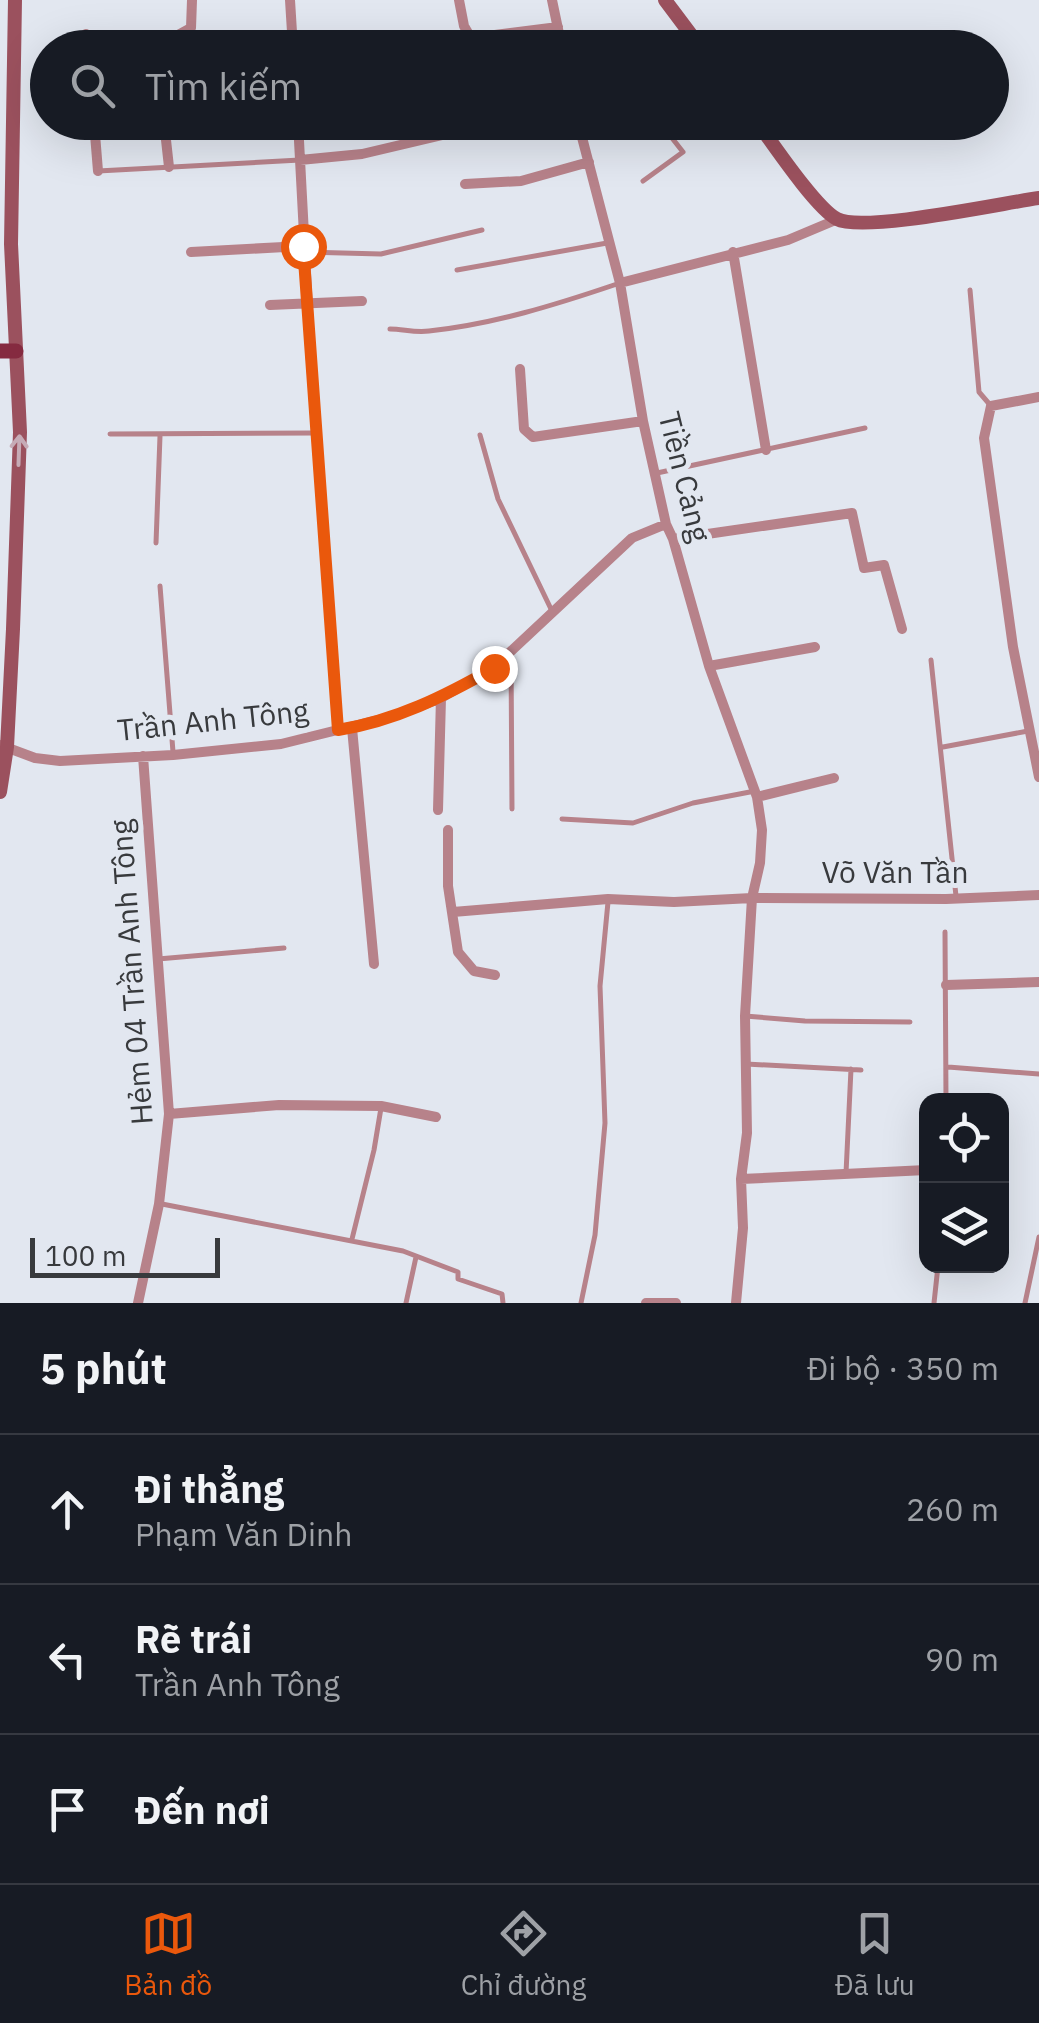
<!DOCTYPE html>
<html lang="vi">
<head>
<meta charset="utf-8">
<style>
	:root { --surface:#171b24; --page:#242831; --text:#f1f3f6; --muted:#9ea1a6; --line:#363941; --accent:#ea580c }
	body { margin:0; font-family:"IBM Plex Sans",sans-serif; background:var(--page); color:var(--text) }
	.controls { position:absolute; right:30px; bottom:30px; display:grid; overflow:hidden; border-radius:20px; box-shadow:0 10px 40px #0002 }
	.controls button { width:90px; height:90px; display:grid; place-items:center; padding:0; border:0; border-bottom:2px solid var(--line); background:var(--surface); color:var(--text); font:50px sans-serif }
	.scale { position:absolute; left:30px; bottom:25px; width:190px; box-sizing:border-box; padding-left:10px; border:5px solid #383a3d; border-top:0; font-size:28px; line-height:35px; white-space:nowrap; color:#383a3d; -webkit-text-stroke:8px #e2e7f0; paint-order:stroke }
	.stop { position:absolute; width:30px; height:30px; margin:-22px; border:8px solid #ea580c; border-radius:50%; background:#fff }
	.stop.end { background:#ea580c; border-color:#fff; box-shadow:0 2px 10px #0008 }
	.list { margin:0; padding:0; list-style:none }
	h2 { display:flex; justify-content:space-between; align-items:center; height:130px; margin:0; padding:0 40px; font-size:42px }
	h2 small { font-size:32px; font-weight:400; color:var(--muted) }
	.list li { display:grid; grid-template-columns:65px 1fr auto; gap:30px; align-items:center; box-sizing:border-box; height:150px; padding:0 40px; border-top:2px solid var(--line) }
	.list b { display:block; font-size:38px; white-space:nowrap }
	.list p { margin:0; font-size:32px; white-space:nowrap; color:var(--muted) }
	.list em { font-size:32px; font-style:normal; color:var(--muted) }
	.icon { flex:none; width:55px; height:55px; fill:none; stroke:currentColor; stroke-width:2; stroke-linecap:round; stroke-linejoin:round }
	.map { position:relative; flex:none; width:1039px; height:1303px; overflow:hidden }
	.search { position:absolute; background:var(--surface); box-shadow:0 10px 40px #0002; left:30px; right:30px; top:30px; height:110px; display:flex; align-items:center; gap:25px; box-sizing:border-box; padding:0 35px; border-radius:55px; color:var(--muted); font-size:38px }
	.sheet { height:580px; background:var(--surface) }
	nav { display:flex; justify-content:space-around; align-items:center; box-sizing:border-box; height:140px; border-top:2px solid var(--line); background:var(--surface); font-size:28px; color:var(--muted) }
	nav a { display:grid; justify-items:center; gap:5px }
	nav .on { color:var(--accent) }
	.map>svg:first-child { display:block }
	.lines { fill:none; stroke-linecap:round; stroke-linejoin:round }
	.lane { stroke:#b7828a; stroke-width:5 }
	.street { stroke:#b7828a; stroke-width:10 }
	.secondary { stroke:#9b515e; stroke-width:14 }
	.primary { stroke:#852a40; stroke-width:15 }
	.oneway { stroke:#c6abb6 }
	.route { stroke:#ea580c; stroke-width:12 }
	.labels { text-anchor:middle; stroke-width:10; stroke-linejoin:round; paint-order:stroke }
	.street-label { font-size:30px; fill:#383a3d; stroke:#e2e7f0 }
</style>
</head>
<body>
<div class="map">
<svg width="1039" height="1303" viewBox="0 0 1039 1303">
	<rect width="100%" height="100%" fill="#e2e7f0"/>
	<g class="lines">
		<!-- lane -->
		<path class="lane" d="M616,33V48
			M98,171L300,160
			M643,181L683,152L661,124L664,122
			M304,252L381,254L482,230
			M457,270L607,243
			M970,290L979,392L991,406
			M390,329C403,329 415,333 429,331C494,324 555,305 617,284
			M110,434L315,433
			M480,435L498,499L551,609
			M657,473L865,428
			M156,543L160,436
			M160,586L173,752
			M511,656L512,809
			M931,660L956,896
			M943,747L1028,731
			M562,819L633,823L693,803L755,791
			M945,932L946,1100
			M158,959L284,948
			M745,1016L805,1021L910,1022
			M746,1064L861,1070
			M948,1067L1039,1074
			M846,1173L851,1069
			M162,1204L403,1251L458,1272V1279L502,1294L503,1303
			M352,1239L374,1150L381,1108
			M406,1303L416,1257
			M581,1303L595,1235L605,1123L600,986L608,902
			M934,1303L938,1266
			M1025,1303L1039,1237"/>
		<!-- street -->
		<path class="street" d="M290,0L293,48
			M459,0L464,26L471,38L558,27
			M552,0L562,48
			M86,34L87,48
			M166,48L171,39L191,28L192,0
			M94,122L98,171
			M164,122L169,167
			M298,122L310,347L338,730
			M578,122L620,283
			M300,160L362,154L468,129
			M465,184L521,181L589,162
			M191,252L303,246
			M733,252L766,450
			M270,305L362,301
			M520,369L524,429L533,437L643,421
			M1039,397L991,406L984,438L1013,647L1039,777
			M673,539L852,513L864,568L884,565L902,629
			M709,666L815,647
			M352,728L374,964
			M0,745L35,758L60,761L173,755L281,744L394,716L441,698L493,668L632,538L666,524
			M757,797L834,778
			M438,810L441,698
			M448,830V886L458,952L474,971L495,975
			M453,912L608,899L674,902L752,898L946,899L1039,895
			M946,985L1039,982
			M169,1114L279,1105L381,1106L436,1117
			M741,1179L926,1170
			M138,1303L159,1204L169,1114L143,756
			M646,1303H676
			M736,1303L743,1228L741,1179L747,1133L745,1016L752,898L760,863L762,830L757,797L709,666L673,539L666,524L643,421L620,283L788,240L838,219"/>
		<!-- secondary -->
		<path class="secondary" d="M665,0L701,48
			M757,122C773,144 816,208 837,219C863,233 1003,203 1039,198
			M0,792L7,747L13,629L20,432L11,244L15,0"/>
		<!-- primary -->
		<path class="primary" d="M0,351H16"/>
	</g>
	<!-- one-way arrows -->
	<defs><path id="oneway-shaft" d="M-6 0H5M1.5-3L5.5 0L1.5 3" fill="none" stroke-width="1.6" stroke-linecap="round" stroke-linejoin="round" transform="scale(2.5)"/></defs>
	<use class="oneway" href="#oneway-shaft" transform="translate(19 450) rotate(-88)"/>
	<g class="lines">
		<!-- route -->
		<path class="route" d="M303,246L338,730C395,721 445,696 494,668"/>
	</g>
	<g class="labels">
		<!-- street labels -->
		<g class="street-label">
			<text transform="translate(684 477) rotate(76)" y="10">Tiền Cảng</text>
			<text transform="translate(213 721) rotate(-6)" y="10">Trần Anh Tông</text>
			<text x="895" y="883">Võ Văn Tần</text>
			<text transform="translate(132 972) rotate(-94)" y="10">Hẻm 04 Trần Anh Tông</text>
		</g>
	</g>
</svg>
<div class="controls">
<button><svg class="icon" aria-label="locate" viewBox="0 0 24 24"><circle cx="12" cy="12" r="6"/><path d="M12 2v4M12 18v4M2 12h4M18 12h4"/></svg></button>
<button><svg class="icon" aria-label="layers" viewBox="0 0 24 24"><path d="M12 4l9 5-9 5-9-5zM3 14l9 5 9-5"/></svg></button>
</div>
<div class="scale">100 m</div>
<div class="stop" style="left:303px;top:246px"></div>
<div class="stop end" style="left:494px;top:668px"></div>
<div class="search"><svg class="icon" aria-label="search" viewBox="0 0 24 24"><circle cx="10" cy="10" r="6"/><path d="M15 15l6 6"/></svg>Tìm kiếm</div>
</div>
<section class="sheet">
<h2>5 phút<small>Đi bộ · 350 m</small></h2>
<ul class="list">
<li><svg class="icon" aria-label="ahead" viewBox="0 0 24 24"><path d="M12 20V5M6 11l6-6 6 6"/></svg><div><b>Đi thẳng</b><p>Phạm Văn Dinh</p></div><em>260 m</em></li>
<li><svg class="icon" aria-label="left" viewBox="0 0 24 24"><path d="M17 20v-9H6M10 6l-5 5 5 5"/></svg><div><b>Rẽ trái</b><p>Trần Anh Tông</p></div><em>90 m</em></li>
<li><svg class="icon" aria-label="arrive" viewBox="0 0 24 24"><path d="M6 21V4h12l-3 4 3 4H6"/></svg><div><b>Đến nơi</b></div></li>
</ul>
</section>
<nav>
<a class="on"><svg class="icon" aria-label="map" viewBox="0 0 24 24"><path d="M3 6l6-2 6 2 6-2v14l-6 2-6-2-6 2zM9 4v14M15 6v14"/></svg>Bản đồ</a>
<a><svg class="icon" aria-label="directions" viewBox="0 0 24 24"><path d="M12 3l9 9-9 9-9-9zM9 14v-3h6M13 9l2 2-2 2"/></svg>Chỉ đường</a>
<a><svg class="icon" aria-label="saved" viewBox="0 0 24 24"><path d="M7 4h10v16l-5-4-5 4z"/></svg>Đã lưu</a>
</nav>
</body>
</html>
